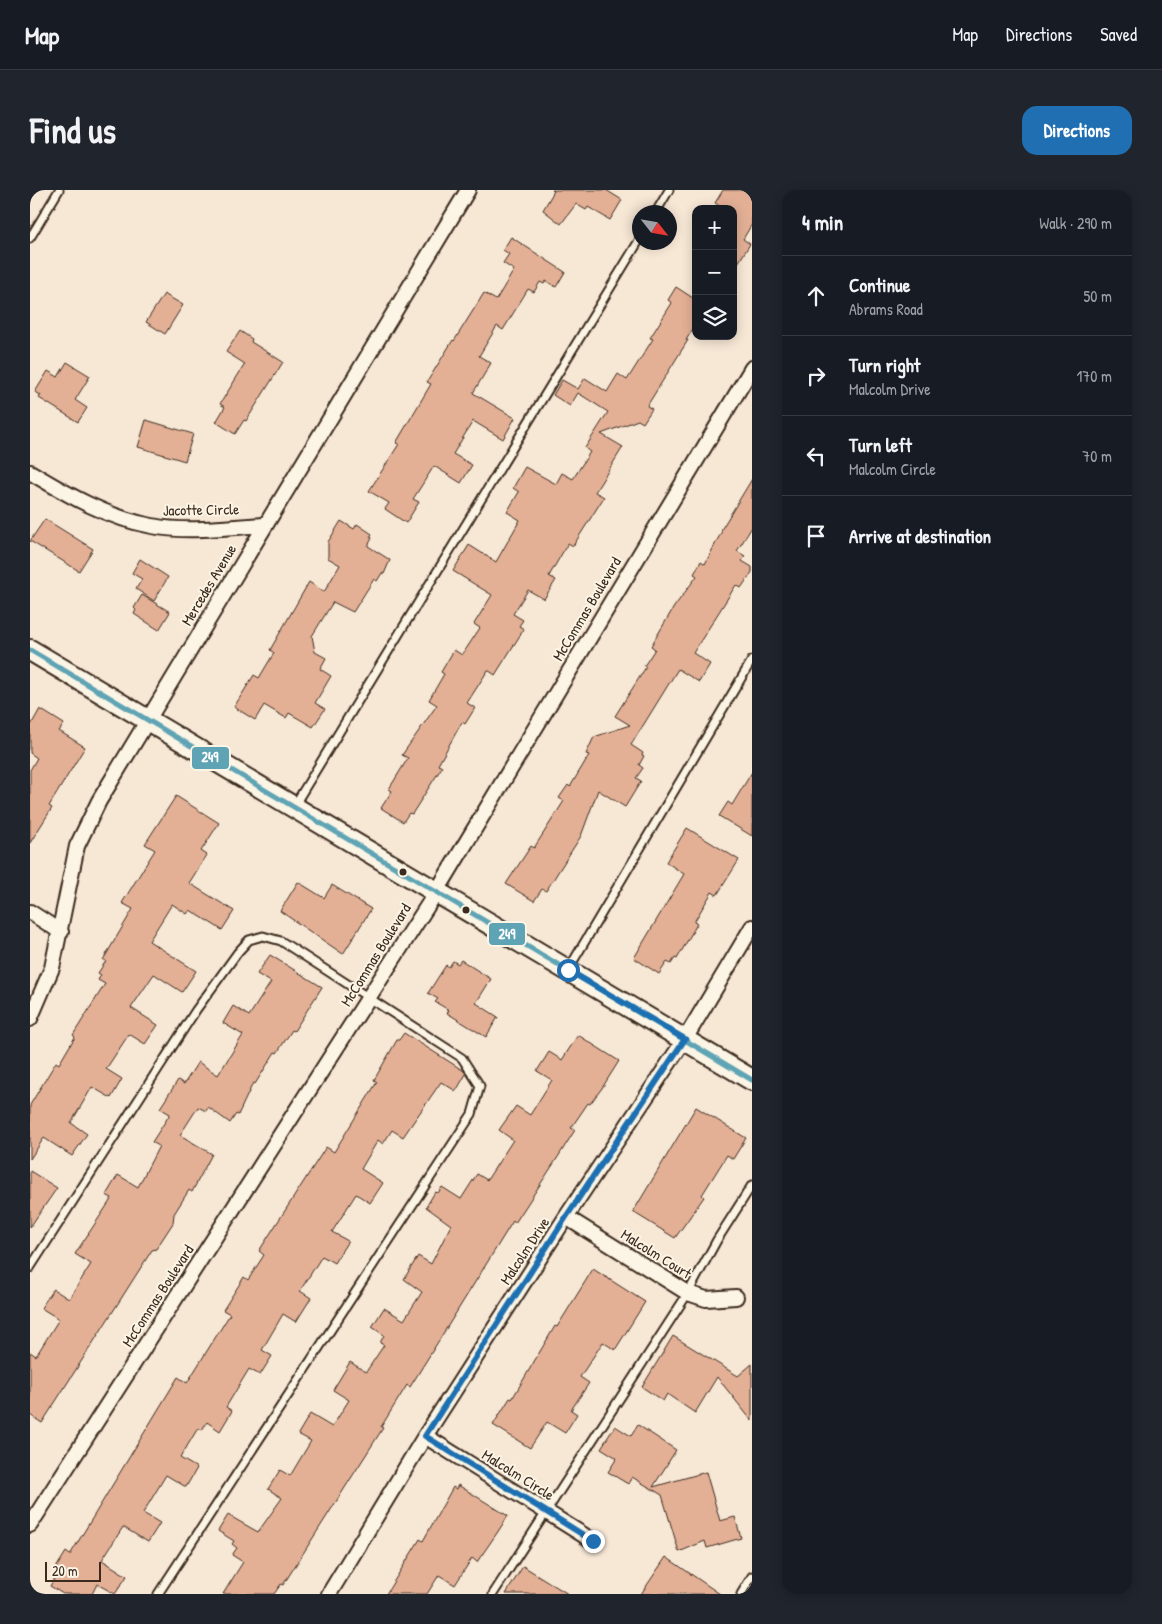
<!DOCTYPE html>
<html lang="en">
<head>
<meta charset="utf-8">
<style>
	:root { --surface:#171b24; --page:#20242c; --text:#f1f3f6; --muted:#9ea1a6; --line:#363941; --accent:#1f6fb2 }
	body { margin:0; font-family:"Patrick Hand",sans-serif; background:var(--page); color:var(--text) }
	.controls { position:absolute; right:15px; top:15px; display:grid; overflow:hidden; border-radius:10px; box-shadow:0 2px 12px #0003 }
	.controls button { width:45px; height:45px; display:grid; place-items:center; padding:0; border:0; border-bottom:1px solid var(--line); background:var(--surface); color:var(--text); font:25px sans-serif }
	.compass { position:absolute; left:602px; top:15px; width:45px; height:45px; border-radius:50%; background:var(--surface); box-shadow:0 2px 12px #0003; rotate:121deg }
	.scale { position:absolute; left:15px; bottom:12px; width:56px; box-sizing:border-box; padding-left:5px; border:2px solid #3b2a1e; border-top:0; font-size:14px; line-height:18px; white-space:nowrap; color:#3b2a1e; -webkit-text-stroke:4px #fcf5e5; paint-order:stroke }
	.stop { position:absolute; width:15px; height:15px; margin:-11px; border:4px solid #1f6fb2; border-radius:50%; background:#fff }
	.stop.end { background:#1f6fb2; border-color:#fff; box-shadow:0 1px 5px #0008 }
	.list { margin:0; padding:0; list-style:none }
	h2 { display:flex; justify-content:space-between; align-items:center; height:65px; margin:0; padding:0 20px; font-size:21px }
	h2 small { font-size:16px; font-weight:400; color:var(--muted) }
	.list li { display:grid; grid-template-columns:32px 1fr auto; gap:15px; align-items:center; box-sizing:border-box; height:80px; padding:0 20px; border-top:1px solid var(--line) }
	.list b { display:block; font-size:19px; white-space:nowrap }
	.list p { margin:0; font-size:16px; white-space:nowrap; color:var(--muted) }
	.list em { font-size:16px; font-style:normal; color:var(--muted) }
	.icon { flex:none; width:28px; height:28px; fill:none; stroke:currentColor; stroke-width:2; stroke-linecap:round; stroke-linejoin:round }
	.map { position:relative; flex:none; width:722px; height:1404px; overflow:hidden; border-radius:15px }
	header { display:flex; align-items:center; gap:30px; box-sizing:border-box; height:70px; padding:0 25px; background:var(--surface); border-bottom:1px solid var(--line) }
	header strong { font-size:24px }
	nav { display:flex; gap:28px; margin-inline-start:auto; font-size:18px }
	.intro { display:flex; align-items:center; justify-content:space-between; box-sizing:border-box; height:120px; padding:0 30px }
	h1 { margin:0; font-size:35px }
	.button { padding:12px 22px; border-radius:15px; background:var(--accent); color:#fff; font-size:18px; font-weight:700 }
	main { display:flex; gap:30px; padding:0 30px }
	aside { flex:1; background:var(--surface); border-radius:15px; box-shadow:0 2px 12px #0003 }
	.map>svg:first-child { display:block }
	.building { fill:#e3b096; stroke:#3b2a1e }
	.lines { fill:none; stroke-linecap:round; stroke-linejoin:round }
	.service-casing { stroke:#3b2a1e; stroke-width:11 }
	.minor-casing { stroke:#3b2a1e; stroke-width:18 }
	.secondary-casing { stroke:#3b2a1e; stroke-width:24 }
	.service { stroke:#fcf5e5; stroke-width:7 }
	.minor { stroke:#fcf5e5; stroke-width:14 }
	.secondary { stroke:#fcf5e5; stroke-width:20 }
	.bus-1-casing { stroke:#fcf5e5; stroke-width:9 }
	.bus-1 { stroke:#5fa4b5; stroke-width:5 }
	.route { stroke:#1f6fb2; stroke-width:6 }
	.bus-dot { fill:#3b2a1e; stroke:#fcf5e5; stroke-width:2 }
	.labels { text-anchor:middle; stroke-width:4; stroke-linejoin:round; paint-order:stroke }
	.street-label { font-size:15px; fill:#3b2a1e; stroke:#fcf5e5 }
	.line-badge { stroke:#fcf5e5; stroke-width:2 }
	.badge-label { font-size:14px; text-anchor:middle; font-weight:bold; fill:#fff }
</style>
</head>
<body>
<header>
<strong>Map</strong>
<nav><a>Map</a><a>Directions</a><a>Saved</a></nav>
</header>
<div class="intro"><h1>Find us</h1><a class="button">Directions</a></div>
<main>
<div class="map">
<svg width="722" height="1404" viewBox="0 0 722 1404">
	<rect width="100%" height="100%" fill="#f7e7d5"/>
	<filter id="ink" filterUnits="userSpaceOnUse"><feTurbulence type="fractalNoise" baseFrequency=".02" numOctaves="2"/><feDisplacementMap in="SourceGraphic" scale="10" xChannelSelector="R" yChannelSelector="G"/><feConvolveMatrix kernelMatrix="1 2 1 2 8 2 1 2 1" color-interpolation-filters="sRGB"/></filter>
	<g filter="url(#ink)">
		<!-- building -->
		<path class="building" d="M522,0H576L592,10L580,30L558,17L556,20L546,14L531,34L513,20L524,1Z
			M693,0H722V34L713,49L720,54L703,81V19H694L685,13Z
			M481,47L535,82L526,97L516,91L514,94L510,92L504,102L498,99L473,140L467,136L449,166L461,173L443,203L485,228L473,249L443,231L423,264L442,275L431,293L404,276L383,309L389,312L376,333L355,319L359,313L339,301L369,254L366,253L401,194L397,192L423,150L424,151L454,103L466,110L484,80L473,73L479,64L473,60Z
			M646,97L666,110V134L656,150H658L617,216L622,219L613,233L608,230L571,244L593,257L565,302L574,307L543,356L538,353L519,386L526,390L514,409L498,400L483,424L493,430L489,436L494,439L465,485L458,480L437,513L445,518L435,534L432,532L408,575L412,577L382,624L379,623L373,632L351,618L362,601L359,599L378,568L372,565L407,515L399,510L414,484L411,482L424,460L432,465L450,438L444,434L462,405L423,381L439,355L466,372L490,330L477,322L489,302L483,298L495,277L526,294L532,283L543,289L560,262L555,258L578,222L548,203L540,216L523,205L532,190L548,199L555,188L577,202L588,184L597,190L623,149L620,148L642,113L638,110Z
			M134,104L153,115L135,144L116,132Z
			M210,141L222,149L221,152L253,172L216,231L214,230L205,244L186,232L195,217L190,214L215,174L196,162Z
			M37,172L60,186L45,210L57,218L48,232L9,208L11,205L5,202L18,181L28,187Z
			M116,230L163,244L155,271L108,257Z
			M722,289V337L707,361L715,366L712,371L722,377V382L711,398L706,395L663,463L680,474L669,492L648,479L601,555L613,563L612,565L614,566L609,575L613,578L606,588L611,591L595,617L568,600L551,646L516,701L512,699L504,711L476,694L501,656L504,658L534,611L529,608L538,595L540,597L559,565L556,564L564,547L600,535L585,526L616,477L614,476L625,459L621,456L644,417L667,386L664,384L671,371L675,374L692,341L691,340Z
			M15,329L63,359L49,381L0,351Z
			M311,331L324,339L327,334L342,344L340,347L342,348L338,356L360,370L354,384L352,383L347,391L344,389L323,422L303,412L282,446L285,462L296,468L290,479L301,486L285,513L295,519L283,537L259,523L256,528L234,515L225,530L204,517L224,485L229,488L244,463L240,460L279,392L294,402L310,375L298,368V352Z
			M110,369L138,387L124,411L106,399L112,389L102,383Z
			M112,405L140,422L129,440L104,424L106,420L104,418Z
			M10,519L34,534L29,541L55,557L19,616L22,618L0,653V580L7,568L0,563V537Z
			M722,582V646L689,626L698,612L702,615Z
			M146,606L189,633L171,661L177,665L159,693L204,721L192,740L160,720L157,724L142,714L119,751L166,781L152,802L124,784L101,818L128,835L115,854L99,844L76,879L92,889L81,908L62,897L41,933L57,944L42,966L14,948L0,969V915L26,872L29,874L45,847L43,845L75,794L68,790L71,785L68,783L76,771L73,770L103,719L92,713L125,660L115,654Z
			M657,638L709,670L687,705L682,702L664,732L667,734L647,769L645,768L641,774L637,772L629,784L604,768L654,684L636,672Z
			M268,692L294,708L302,695L341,719L313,764L250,721Z
			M240,765L292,797L264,841L262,840L247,863L245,862L225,894L223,893L208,925L206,924L200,933L178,917L176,921L168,917L150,945L182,964L162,1002L159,1000L144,1024L143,1033L126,1059L122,1060L12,1233L0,1225V1162L6,1166L29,1129L11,1118L23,1099L39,1109L61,1074L45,1064L82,1008L76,1005L88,985L108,997L129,956L122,952L140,924L130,918L148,890L154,894L168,872L188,885L213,845L193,833L203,816L219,826L241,792L227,784Z
			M431,770L461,789L446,813L468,827L456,847L417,823L419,820L405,812L408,809L398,803L416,775L419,777L423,771L428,774Z
			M374,843L434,881L436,884L426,901L411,892L373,947L362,940L353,954L348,950L331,979L353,993L340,1013L326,1004L302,1042L318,1051L304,1073L292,1066L270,1101L281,1108L266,1132L253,1124L232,1160L242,1166L230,1185L219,1179L196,1217L202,1221L190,1241L177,1232L172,1240L168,1238L150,1268L167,1278L156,1297L136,1285L113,1323L130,1333L118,1352L93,1337L72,1370L97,1386L85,1404L67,1394L62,1404H33L20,1396L29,1381L26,1378L36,1362L40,1365L148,1187L157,1193L200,1124L193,1120L214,1087L218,1090L234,1065L229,1061L296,957L304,962L347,892L344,890L367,850H369Z
			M548,845L589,871L572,898L560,914L558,913L541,938L545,940L528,967L485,1033L483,1031L380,1197L377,1195L351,1237L353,1238L253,1395L251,1394L244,1404H193L213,1372L202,1365L207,1358L202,1354L204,1351L188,1341L198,1325L228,1342L252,1308L238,1299L250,1280L260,1286L281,1251L268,1244L280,1224L302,1237L319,1210L303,1200L320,1172L336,1182L354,1155L350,1153L354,1145L342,1137L354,1118L374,1130L392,1102L374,1089L388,1066L401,1074L421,1035L396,1017L405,1002L408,1003L412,997L431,1009L447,984L457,990L483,950L469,940L486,916L500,925L522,890L507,881L519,862L532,870Z
			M666,917L716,948L703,969L697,965L672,1005L674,1007L645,1048L603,1022Z
			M0,981L27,998L0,1037Z
			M563,1079L615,1112L585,1160L573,1152L550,1187L559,1193L541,1220L547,1224L535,1243L517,1232L500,1258L463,1235L480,1208L482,1209L525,1136L527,1137Z
			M643,1146L708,1186L722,1174V1231L687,1187L665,1223L637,1204L633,1211L612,1197Z
			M608,1235L646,1260L623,1297L676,1282L690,1331L705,1327L711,1348L677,1358L675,1351L649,1362L632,1305L602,1287L598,1294L578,1282L587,1268L571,1258L585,1236L601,1246Z
			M428,1295L478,1326L467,1343L447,1372L442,1368L425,1395L409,1385L397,1404H356L390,1349L393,1351L423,1297L426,1299Z
			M636,1367L690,1404H611Z
			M493,1376L538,1404H476Z"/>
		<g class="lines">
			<!-- service casing -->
			<g class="service-casing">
				<path id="service" d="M626,22L639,0
					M0,48L29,0
					M264,616L610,49
					M538,780L722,470
					M0,1078L166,820L208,762L219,750L233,746L251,751L432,868L450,896L442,924L128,1404
					M463,1404L658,1103L687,1050L722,995
					M711,1404L722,1386"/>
			</g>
			<!-- minor casing -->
			<g class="minor-casing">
				<path id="minor" d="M0,282C38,305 78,328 122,336C158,343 198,337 234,335
					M0,722L31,742
					M0,829L22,778L47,656L69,611L438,0
					M536,1027L658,1103L676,1109L706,1107
					M395,1246L563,1351
					M0,1335L407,701L722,178
					M299,1404L395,1246L536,1027L655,849L722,737"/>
			</g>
			<!-- secondary casing -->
			<g class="secondary-casing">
				<path id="secondary" d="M0,460L722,890"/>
			</g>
			<!-- service -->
			<use href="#service" class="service"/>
			<!-- minor -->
			<use href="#minor" class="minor"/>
			<!-- secondary -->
			<use href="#secondary" class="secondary"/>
			<!-- bus-1 casing -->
			<g class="bus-1-casing">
				<path id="bus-1" d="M0,460L722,890"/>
			</g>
			<!-- bus-1 -->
			<use href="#bus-1" class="bus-1"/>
		</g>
	</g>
	<g class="lines" filter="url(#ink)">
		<!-- route -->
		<path class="route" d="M538,780L655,849L536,1027L395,1246L563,1351"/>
	</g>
	<!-- markers -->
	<g class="bus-dot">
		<circle cx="373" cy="682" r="4.5"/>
		<circle cx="436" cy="720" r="4.5"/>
	</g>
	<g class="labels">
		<!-- street labels -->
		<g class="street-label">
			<text transform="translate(171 320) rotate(-1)" y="5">Jacotte Circle</text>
			<text transform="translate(179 395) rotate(-59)" y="5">Mercedes Avenue</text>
			<text transform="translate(557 419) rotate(-59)" y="5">McCommas Boulevard</text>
			<text transform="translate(346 765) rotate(-58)" y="5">McCommas Boulevard</text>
			<text transform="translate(495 1061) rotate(-57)" y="5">Malcolm Drive</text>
			<text transform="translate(626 1064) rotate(32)" y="5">Malcolm Court</text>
			<text transform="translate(128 1106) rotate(-57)" y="5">McCommas Boulevard</text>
			<text transform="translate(488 1285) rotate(32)" y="5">Malcolm Circle</text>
		</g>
	</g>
	<g class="line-badge">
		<rect x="161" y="556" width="39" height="24" rx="5" fill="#5fa4b5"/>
		<rect x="458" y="732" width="38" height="24" rx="5" fill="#5fa4b5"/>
	</g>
	<g class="badge-label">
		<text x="180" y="572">249</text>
		<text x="477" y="749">249</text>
	</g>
</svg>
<div class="controls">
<button>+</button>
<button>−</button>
<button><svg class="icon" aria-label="layers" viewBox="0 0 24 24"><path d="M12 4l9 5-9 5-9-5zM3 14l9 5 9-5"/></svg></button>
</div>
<svg class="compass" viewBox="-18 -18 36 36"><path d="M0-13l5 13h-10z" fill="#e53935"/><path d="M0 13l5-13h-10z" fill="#9ea1a6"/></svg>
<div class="scale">20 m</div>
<div class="stop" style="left:538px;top:780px"></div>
<div class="stop end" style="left:563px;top:1351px"></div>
</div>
<aside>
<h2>4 min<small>Walk · 290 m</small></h2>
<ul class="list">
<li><svg class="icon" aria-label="ahead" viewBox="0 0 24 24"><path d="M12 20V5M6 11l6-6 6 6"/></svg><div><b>Continue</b><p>Abrams Road</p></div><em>50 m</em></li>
<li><svg class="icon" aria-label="right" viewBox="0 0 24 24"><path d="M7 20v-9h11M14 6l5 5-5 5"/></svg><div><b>Turn right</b><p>Malcolm Drive</p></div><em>170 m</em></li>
<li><svg class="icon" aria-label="left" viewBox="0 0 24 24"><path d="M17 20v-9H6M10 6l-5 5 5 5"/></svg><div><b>Turn left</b><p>Malcolm Circle</p></div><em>70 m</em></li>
<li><svg class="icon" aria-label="arrive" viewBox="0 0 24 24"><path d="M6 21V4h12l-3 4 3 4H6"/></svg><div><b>Arrive at destination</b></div></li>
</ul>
</aside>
</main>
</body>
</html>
